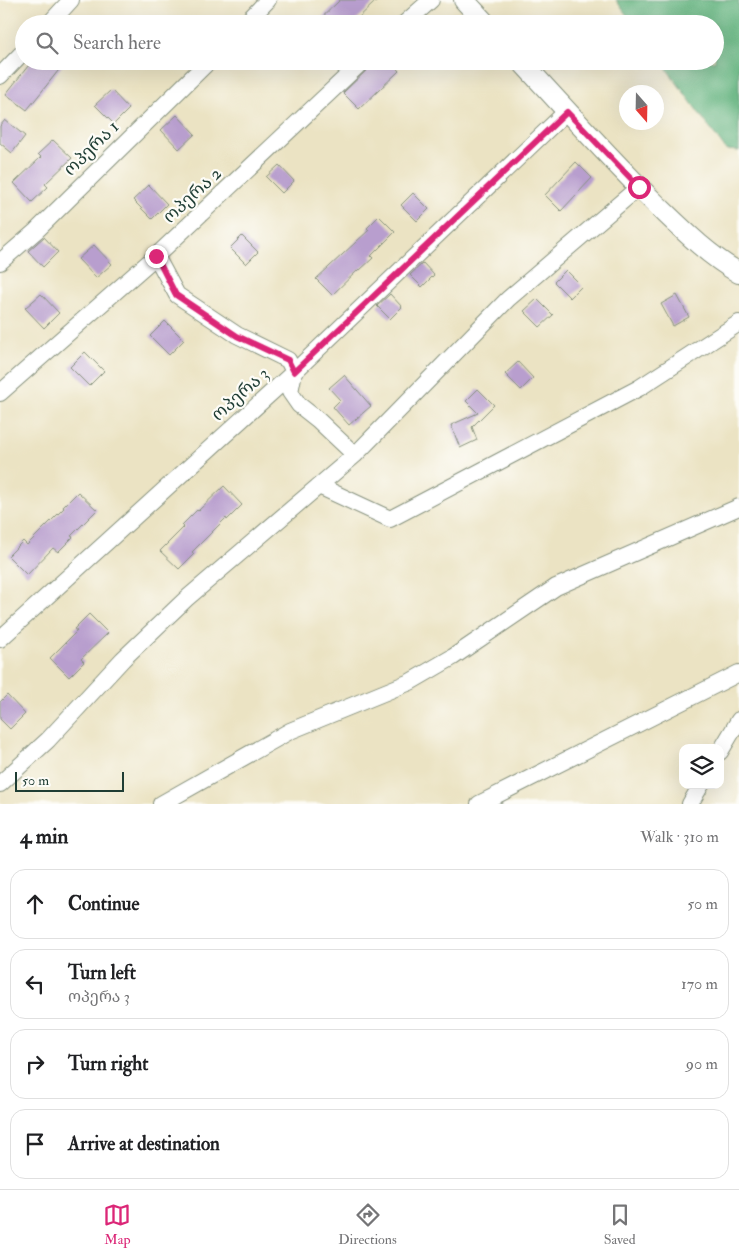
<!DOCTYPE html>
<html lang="en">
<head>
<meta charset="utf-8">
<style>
	:root { --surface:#fff; --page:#f2f2f2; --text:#202124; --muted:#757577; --line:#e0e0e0; --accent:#db2777 }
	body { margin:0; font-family:"IM FELL Double Pica","Noto Serif Georgian",serif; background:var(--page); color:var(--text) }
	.controls { position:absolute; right:15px; bottom:15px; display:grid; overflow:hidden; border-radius:10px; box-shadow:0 5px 20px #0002 }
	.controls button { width:45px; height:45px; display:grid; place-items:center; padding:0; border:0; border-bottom:1px solid var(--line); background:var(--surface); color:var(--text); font:25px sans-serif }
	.compass { position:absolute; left:619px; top:85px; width:45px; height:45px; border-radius:50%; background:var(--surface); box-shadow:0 5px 20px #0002; rotate:160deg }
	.scale { position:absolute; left:15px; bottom:12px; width:109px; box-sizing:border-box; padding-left:5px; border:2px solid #1f3d34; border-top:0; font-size:14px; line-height:18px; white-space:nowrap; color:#1f3d34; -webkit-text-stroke:4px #fdfcf7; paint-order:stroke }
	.stop { position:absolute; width:15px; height:15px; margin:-11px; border:4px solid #db2777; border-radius:50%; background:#fff }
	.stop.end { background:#db2777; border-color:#fff; box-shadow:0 1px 5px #0008 }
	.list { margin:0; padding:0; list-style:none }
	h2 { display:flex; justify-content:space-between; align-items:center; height:65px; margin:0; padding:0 20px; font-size:21px }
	h2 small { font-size:16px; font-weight:400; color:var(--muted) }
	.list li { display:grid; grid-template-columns:32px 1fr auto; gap:15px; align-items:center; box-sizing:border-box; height:70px; margin:0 10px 10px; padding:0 10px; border:1px solid var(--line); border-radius:15px }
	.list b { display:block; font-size:19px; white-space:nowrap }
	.list p { margin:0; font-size:16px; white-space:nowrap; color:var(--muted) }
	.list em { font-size:16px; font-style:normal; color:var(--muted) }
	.icon { flex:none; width:28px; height:28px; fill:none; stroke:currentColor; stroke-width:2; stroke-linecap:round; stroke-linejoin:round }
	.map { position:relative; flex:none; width:739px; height:804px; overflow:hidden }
	.search { position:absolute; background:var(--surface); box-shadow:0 5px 20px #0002; left:15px; right:15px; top:15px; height:55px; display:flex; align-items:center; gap:12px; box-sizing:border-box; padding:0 18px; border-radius:28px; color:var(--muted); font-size:19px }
	.sheet { height:385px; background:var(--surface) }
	nav { display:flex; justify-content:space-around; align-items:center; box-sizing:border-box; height:70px; border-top:1px solid var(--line); background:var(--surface); font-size:14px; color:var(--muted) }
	nav a { display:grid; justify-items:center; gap:2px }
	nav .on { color:var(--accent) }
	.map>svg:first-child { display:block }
	.forest { fill:#62b27e; stroke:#407859 }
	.building { fill:#b89ece }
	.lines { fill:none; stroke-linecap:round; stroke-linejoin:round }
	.minor-casing { stroke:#85907c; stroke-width:18 }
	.tertiary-casing { stroke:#85907c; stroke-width:22 }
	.minor { stroke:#fff; stroke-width:16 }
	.tertiary { stroke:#fff; stroke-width:20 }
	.route { stroke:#db2777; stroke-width:6 }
	.labels { text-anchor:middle; stroke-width:4.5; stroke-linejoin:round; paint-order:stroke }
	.street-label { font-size:18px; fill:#1f3d34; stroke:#fdfcf7 }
</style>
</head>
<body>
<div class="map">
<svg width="739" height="804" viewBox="0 0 739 804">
	<rect width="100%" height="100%" fill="#fdfcf7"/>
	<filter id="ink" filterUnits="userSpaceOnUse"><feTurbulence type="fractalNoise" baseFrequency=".02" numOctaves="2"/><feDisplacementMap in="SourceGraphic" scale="10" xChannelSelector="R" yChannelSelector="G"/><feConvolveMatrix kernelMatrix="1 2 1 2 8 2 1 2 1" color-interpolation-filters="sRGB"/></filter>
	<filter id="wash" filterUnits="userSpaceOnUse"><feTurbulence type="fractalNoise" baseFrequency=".0096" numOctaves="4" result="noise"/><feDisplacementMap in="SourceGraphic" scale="20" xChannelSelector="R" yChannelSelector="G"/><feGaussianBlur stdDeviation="1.12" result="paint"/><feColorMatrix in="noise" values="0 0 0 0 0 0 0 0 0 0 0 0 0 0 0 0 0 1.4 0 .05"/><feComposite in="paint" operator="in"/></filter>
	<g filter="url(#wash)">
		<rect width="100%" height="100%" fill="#ebe3c3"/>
		<!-- forest -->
		<path class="forest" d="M616,0H739V151L726,150L661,61H715V24H633Z"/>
		<g id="blocks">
			<!-- building -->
			<path class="building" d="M340,0H377L352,24H315Z
				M32,61H56L62,66L27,110L6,94Z
				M376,61H390L399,71L359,109L343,93Z
				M111,90L129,109L114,124L95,105Z
				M177,115L195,134L179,149L161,130Z
				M5,120L25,136L12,153L0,143V126Z
				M53,140L72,158L45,184L48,187L32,202L14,183L41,157L38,154Z
				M576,162L592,178L561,211L545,195Z
				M279,165L294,181L282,193L266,177Z
				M149,185L167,204L152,219L133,200Z
				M413,193L429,209L417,221L401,205Z
				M379,216L395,232L371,256L373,258L360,270L359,269L332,295L316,279L369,230L367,228Z
				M242,236L258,252L246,264L230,248Z
				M44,237L58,252L43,267L28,251Z
				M94,245L112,264L96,278L78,259Z
				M423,263L434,275L422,287L410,275Z
				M566,270L582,286L570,298L554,282Z
				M41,294L59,313L44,328L25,308Z
				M390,294L402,307L390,319L377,306Z
				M677,295L689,317L673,326L661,304Z
				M537,299L553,315L540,327L524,311Z
				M165,321L184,340L169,355L150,336Z
				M85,352L104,371L89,386L70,367Z
				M518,362L533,378L521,390L505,374Z
				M344,375L371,406L349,425L333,407L340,400L329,388Z
				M478,389L494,405L472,427L477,440L460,448L451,425L478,413L466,401Z
				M224,486L242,505L227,520L226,518L192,552L194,554L179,569L160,551L184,527L182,525L197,510L198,511Z
				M78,492L97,510L71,536L73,537L58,552L53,548L27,575L8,556L23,541L27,545L64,508L63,507Z
				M89,614L108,633L81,659L84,662L69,677L50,658L77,631L74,629Z
				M7,695L25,714L10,729L0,719V702Z"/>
		</g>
	</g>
	<g filter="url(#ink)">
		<use href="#blocks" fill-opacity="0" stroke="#85907c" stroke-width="1"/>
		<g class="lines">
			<!-- minor casing -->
			<g class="minor-casing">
				<path id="minor" d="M49,24L71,0
					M245,24L268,0
					M404,24L431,0
					M0,76L24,51
					M156,256L177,295L237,335L288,360L294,372L290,392L299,405L318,420L355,455
					M0,262L36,231L209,61
					M0,393L156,256L363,61
					M319,486L390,519L639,388L739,323
					M0,639L294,372L567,111
					M720,752L739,720
					M0,784L48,740L123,659L186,599L355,455L508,299L639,187
					M161,804L290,731L410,682L453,657L556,587L739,507
					M479,804L739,673
					M690,804L701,785"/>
			</g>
			<!-- tertiary casing -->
			<g class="tertiary-casing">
				<path id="tertiary" d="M464,0L486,24
					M521,61C566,110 610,159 657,205C683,230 708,255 739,273"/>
			</g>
			<!-- minor -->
			<use href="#minor" class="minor"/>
			<!-- tertiary -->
			<use href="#tertiary" class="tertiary"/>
		</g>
	</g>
	<g class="lines" filter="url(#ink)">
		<!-- route -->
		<path class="route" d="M156,256L176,295L237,336L288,360L294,372L567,112L639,187"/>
	</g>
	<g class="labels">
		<!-- street labels -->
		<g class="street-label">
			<text transform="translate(91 148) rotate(-45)" y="6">ოპერა 1</text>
			<text transform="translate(192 195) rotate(-43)" y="6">ოპერა 2</text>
			<text transform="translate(240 394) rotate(-42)" y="6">ოპერა 3</text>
		</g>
	</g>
</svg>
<div class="controls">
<button><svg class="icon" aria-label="layers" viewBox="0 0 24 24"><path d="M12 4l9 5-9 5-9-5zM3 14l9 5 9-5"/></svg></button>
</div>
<svg class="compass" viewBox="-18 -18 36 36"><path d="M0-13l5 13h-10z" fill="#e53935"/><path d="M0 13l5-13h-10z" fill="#757577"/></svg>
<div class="scale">50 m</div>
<div class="stop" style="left:639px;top:187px"></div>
<div class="stop end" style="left:156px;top:256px"></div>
<div class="search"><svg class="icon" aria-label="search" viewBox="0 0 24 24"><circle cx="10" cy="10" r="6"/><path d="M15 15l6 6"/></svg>Search here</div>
</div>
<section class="sheet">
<h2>4 min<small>Walk · 310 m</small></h2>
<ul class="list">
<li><svg class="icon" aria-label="ahead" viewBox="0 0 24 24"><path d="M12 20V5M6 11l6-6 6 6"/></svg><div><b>Continue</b></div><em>50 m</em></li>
<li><svg class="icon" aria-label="left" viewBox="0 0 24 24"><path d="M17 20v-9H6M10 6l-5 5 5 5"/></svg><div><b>Turn left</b><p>ოპერა 3</p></div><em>170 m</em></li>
<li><svg class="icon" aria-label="right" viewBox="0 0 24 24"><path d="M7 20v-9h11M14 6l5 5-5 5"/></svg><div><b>Turn right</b></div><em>90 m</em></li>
<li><svg class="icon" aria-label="arrive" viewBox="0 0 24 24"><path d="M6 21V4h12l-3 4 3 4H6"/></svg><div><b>Arrive at destination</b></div></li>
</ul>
</section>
<nav>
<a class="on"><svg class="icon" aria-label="map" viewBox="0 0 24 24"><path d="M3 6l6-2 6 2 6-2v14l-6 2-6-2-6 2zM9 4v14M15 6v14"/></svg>Map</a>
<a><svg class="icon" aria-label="directions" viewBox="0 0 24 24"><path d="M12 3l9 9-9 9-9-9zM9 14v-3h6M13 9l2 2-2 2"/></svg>Directions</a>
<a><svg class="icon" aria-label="saved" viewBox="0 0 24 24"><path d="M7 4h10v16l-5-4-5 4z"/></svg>Saved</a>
</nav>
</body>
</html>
